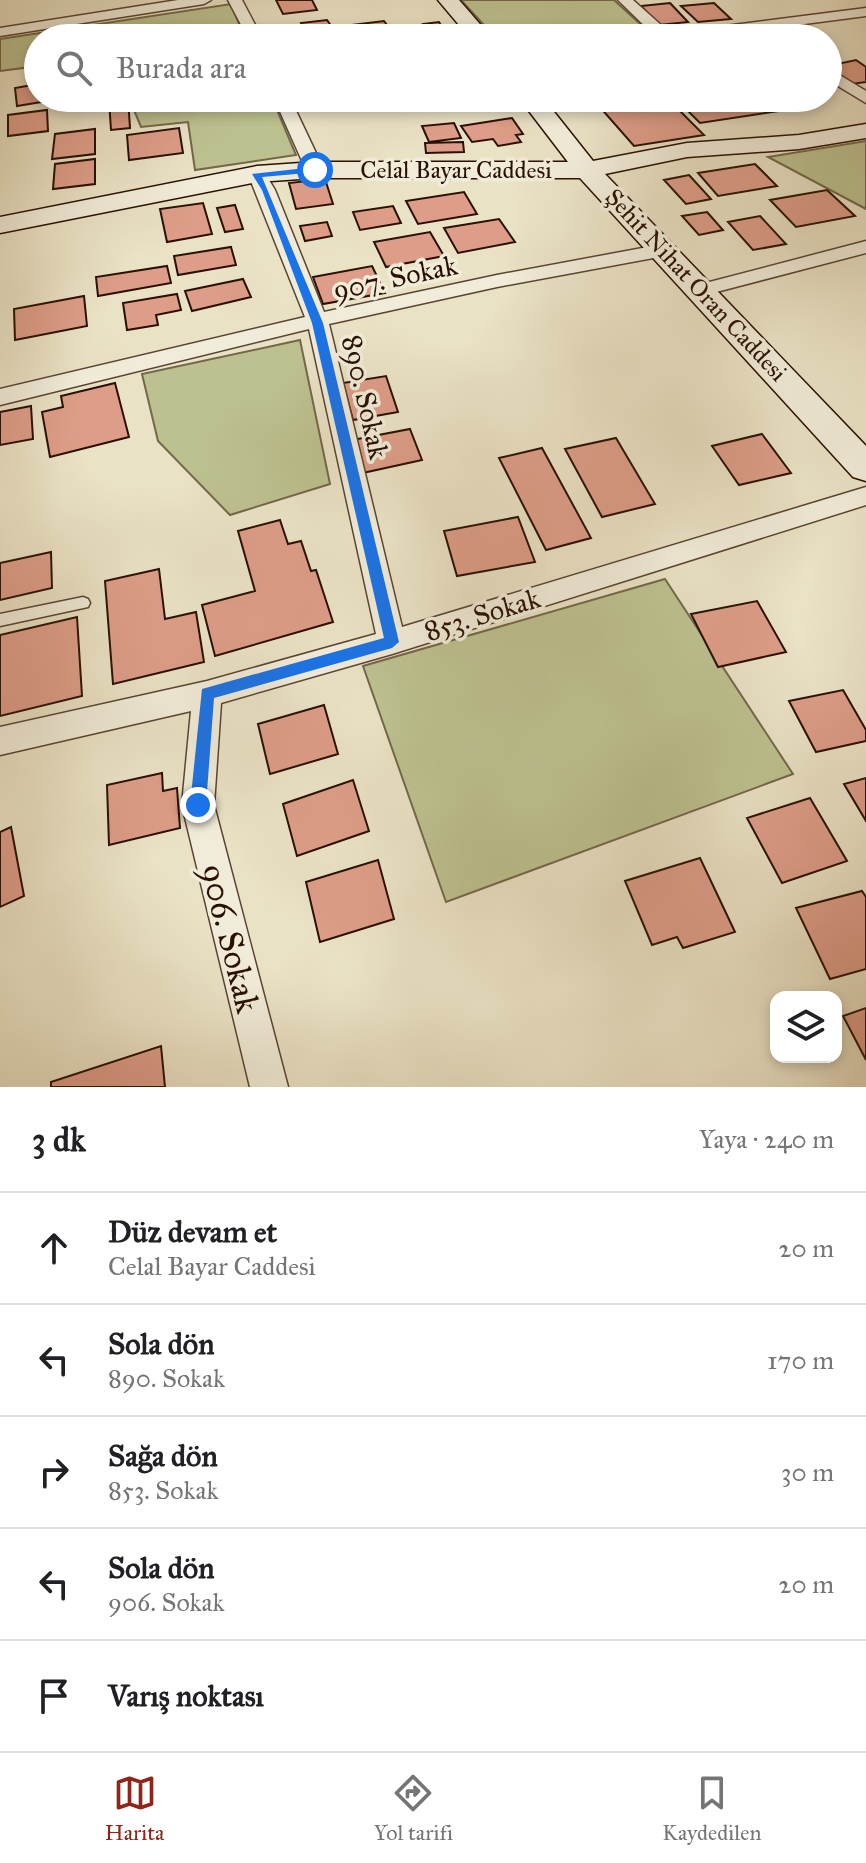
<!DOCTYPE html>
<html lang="tr">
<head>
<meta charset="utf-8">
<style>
	:root { --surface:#fff; --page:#f6f6f6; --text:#202124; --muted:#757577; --line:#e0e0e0; --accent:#8f2418 }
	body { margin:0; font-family:"IM FELL Great Primer",serif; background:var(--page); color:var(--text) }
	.controls { position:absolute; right:24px; bottom:24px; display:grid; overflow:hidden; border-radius:16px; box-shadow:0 4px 12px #0003 }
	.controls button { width:72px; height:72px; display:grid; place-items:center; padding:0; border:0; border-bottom:2px solid var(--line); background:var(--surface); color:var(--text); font:40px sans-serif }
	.stop { position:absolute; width:24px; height:24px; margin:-18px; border:6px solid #1a73e8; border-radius:50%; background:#fff }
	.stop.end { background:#1a73e8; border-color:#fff; box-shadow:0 2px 8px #0008 }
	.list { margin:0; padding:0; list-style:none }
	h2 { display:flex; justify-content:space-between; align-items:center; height:104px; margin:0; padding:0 32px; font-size:34px }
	h2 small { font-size:26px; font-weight:400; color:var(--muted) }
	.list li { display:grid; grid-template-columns:52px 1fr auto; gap:24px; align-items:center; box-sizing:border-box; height:112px; padding:0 32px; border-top:2px solid var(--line) }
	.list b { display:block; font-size:30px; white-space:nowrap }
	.list p { margin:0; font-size:26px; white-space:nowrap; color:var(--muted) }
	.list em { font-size:26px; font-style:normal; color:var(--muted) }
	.icon { flex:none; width:44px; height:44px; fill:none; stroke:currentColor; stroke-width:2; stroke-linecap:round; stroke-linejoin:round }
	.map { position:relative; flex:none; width:866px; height:1087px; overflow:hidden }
	.search { position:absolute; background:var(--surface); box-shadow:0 4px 12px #0003; left:24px; right:24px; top:24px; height:88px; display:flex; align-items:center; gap:20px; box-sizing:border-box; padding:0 28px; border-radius:44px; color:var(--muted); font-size:30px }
	.sheet { height:664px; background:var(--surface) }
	nav { display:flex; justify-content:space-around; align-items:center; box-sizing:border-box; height:112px; border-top:2px solid var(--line); background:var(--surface); font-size:22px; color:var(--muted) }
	nav a { display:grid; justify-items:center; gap:4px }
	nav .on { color:var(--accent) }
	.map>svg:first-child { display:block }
	.green { fill:#bdc190; stroke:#736849; stroke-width:2 }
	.building { fill:#dd9d88; stroke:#291002; stroke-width:2 }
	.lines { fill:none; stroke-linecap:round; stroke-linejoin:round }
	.lane-casing { stroke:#594433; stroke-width:3 }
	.street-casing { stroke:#594433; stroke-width:3 }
	.secondary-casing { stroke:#291002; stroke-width:3 }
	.lane { fill:#f1ecd9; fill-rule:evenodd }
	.street { fill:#f1ecd9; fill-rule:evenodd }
	.secondary { fill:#f1ecd9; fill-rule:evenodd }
	.route { fill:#1a73e8 }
	.labels { text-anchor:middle; stroke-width:7; stroke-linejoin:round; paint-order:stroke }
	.far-street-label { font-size:24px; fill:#291002; stroke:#f1ecd9 }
	.street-label { font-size:28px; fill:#291002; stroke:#f1ecd9 }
	.near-street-label { font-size:34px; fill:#291002; stroke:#f1ecd9 }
</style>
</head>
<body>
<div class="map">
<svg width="866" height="1087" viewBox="0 0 866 1087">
	<rect width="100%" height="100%" fill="#eae2c5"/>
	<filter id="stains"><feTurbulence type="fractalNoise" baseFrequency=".0025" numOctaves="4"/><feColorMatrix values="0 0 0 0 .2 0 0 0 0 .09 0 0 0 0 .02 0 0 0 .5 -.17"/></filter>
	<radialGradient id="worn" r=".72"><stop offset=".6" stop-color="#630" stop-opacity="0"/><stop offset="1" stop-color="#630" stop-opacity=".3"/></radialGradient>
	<!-- green -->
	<path class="green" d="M461,0H614L649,32L615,38H496Z
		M231,4L245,38H38V66L0,71V39Z
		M129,98H272L296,155L195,170L188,122L141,127Z
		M866,141V209L768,157Z
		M300,340L330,484L230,515L158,441L142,374Z
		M665,579L793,774L446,902L363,666Z"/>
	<!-- building -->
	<path class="building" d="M276,0H312L317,10L283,14Z
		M670,3L688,22L659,25L641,6Z
		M714,3L731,19L698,22L681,6Z
		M327,20L332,27L313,31H305L301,23Z
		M384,21L392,32L350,38L343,26Z
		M439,22L445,32L429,34L423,24Z
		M292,25L296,32L277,36H269L265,28Z
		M806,27L821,38H786L777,31Z
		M856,60L866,67V82L851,84L828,66Z
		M38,84V98H48V101L17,106L15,88Z
		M128,98L130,128L111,130L109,100Z
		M641,98H667L704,135L634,146L598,105Z
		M675,98H779L792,109L700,123Z
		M47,110L48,131L8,136V115Z
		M512,118L523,134L516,135L521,142L498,146L493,139L472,142L461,126Z
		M454,123L461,138L429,142L422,126Z
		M179,128L183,153L129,160L127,135Z
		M95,129V154L52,159L55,134Z
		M463,142L464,152L426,153L425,143Z
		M95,159V184L53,189L55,164Z
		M755,164L777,186L718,196L698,173Z
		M689,175L711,199L686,204L664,180Z
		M325,179L333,204L296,209L289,183Z
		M827,190L855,216L796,227L770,200Z
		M464,192L477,214L418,224L406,201Z
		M203,203L212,234L167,242L160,209Z
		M235,205L243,229L225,232L217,208Z
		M393,206L401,223L360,230L353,212Z
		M707,212L723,230L699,235L682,216Z
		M760,216L786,244L753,250L728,222Z
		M499,219L515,242L458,253L444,228Z
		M327,222L332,236L305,241L300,226Z
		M430,232L444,256L386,267L374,242Z
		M231,247L236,265L178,275L174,256Z
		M167,266L171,283L98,296L96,277Z
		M372,266L385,293L323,304L313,277Z
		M243,279L251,297L192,311L185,291Z
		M177,294L181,310L156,315L158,325L127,330L123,303Z
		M84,296L87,326L15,340L14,309Z
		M386,376L398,412L353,420L343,383Z
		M115,383L129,437L50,457L42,412L63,407L61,396Z
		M31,406L33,439L0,445V412Z
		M410,429L422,460L358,474L347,441Z
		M762,434L791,473L739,485L712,446Z
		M616,438L655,504L602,517L565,449Z
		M542,448L591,538L546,550L499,458Z
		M518,517L535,562L457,576L444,531Z
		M280,520L288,544L301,541L311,571L316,570L333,622L215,656L202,605L255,591L238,531Z
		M51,552L52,588L0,600V563Z
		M159,569L165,619L196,612L204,662L113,684L105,581Z
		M757,601L786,652L718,667L691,614Z
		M77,617L82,696L0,716V635Z
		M843,690L866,730V741L816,752L789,701Z
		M324,705L338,754L270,774L258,724Z
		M162,773L163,791L177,788L180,828L109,845L107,785Z
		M866,778V821L844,784Z
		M353,780L369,831L297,856L283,804Z
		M810,798L847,861L782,883L747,818Z
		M11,827L24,896L0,907V832Z
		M700,858L735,932L683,948L677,937L652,945L625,881Z
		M378,860L394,919L320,942L306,882Z
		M862,891L866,897V969L830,979L796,908Z
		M866,1008V1060L843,1016Z
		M161,1046L165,1087H51V1082Z"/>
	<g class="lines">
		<!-- lane casing -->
		<g class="lane-casing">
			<path id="lane" d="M83,597L88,599L90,603L88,607L0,626V614Z"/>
		</g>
		<!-- street casing -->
		<g class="street-casing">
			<path id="street" d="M178,0H211L204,4L0,36V28Z
				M228,0H242L262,38H248Z
				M618,0H633L670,33L866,8V16L697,38H657Z
				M828,68L866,91V103L828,80Z
				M274,98H290L324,170L321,174L315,175L306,170Z
				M257,169L263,170L275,190L324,312L497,275L664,244L674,250L664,256L497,287L329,324L402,627L866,487V505L392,654L221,703L214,805L288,1087H250L182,805L191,711L0,755V727L207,681L376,634L309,329L0,405V389L305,317L248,174Z
				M866,241V253L701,296L691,290L694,286Z"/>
		</g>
		<!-- secondary casing -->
		<g class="secondary-casing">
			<path id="secondary" d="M438,0H459L492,38H470Z
				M519,98H543L593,161L687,143L799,135L866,124V138L799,149L687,157L605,174L866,446V481L853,477L580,178H315L257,182L0,233V217L257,166L315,162H568Z"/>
		</g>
		<!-- lane -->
		<use href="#lane" class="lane"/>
		<!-- street -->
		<use href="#street" class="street"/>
		<!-- secondary -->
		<use href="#secondary" class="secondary"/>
	</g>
	<!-- route -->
	<path class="route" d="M315,167L318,172L262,177L323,323L399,642L392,648L214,698L206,805L198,813L190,805L202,689L384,638L312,323L262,190L252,174Z"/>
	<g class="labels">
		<!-- far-street labels -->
		<g class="far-street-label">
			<text x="456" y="178">Celal Bayar Caddesi</text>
			<text transform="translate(696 285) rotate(47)" y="8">Şehit Nihat Oran Caddesi</text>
		</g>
		<!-- street labels -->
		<g class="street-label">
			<text transform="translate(395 277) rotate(-12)" y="10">907. Sokak</text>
			<text transform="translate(366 397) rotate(77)" y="10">890. Sokak</text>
			<text transform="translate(482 614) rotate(-17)" y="10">853. Sokak</text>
		</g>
		<!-- near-street labels -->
		<g class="near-street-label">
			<text transform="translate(231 938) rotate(76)" y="12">906. Sokak</text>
		</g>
	</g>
	<rect width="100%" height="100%" filter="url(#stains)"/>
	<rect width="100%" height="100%" fill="url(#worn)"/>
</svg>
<div class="controls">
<button><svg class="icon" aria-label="layers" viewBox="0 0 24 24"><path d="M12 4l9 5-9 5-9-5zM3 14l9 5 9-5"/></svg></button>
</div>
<div class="stop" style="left:315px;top:170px"></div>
<div class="stop end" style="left:198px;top:805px"></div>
<div class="search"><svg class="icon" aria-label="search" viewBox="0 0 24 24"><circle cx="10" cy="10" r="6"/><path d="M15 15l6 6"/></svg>Burada ara</div>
</div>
<section class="sheet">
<h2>3 dk<small>Yaya · 240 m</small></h2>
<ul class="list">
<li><svg class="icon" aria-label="ahead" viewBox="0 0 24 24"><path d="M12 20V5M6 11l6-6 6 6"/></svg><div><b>Düz devam et</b><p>Celal Bayar Caddesi</p></div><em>20 m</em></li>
<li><svg class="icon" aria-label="left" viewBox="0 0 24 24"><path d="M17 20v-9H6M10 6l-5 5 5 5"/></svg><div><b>Sola dön</b><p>890. Sokak</p></div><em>170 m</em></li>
<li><svg class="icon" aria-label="right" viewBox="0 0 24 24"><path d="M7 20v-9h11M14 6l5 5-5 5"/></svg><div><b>Sağa dön</b><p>853. Sokak</p></div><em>30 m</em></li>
<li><svg class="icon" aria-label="left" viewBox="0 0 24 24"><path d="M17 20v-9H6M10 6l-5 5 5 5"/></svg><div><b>Sola dön</b><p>906. Sokak</p></div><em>20 m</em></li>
<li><svg class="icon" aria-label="arrive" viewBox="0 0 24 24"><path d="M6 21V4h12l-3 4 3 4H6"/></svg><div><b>Varış noktası</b></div></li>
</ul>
</section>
<nav>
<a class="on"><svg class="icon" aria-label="map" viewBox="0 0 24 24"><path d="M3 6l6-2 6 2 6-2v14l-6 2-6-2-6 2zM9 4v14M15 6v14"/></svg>Harita</a>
<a><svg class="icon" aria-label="directions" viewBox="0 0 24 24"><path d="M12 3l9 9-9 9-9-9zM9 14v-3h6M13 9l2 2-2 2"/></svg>Yol tarifi</a>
<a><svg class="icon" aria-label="saved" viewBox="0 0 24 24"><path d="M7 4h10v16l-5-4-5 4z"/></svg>Kaydedilen</a>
</nav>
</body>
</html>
